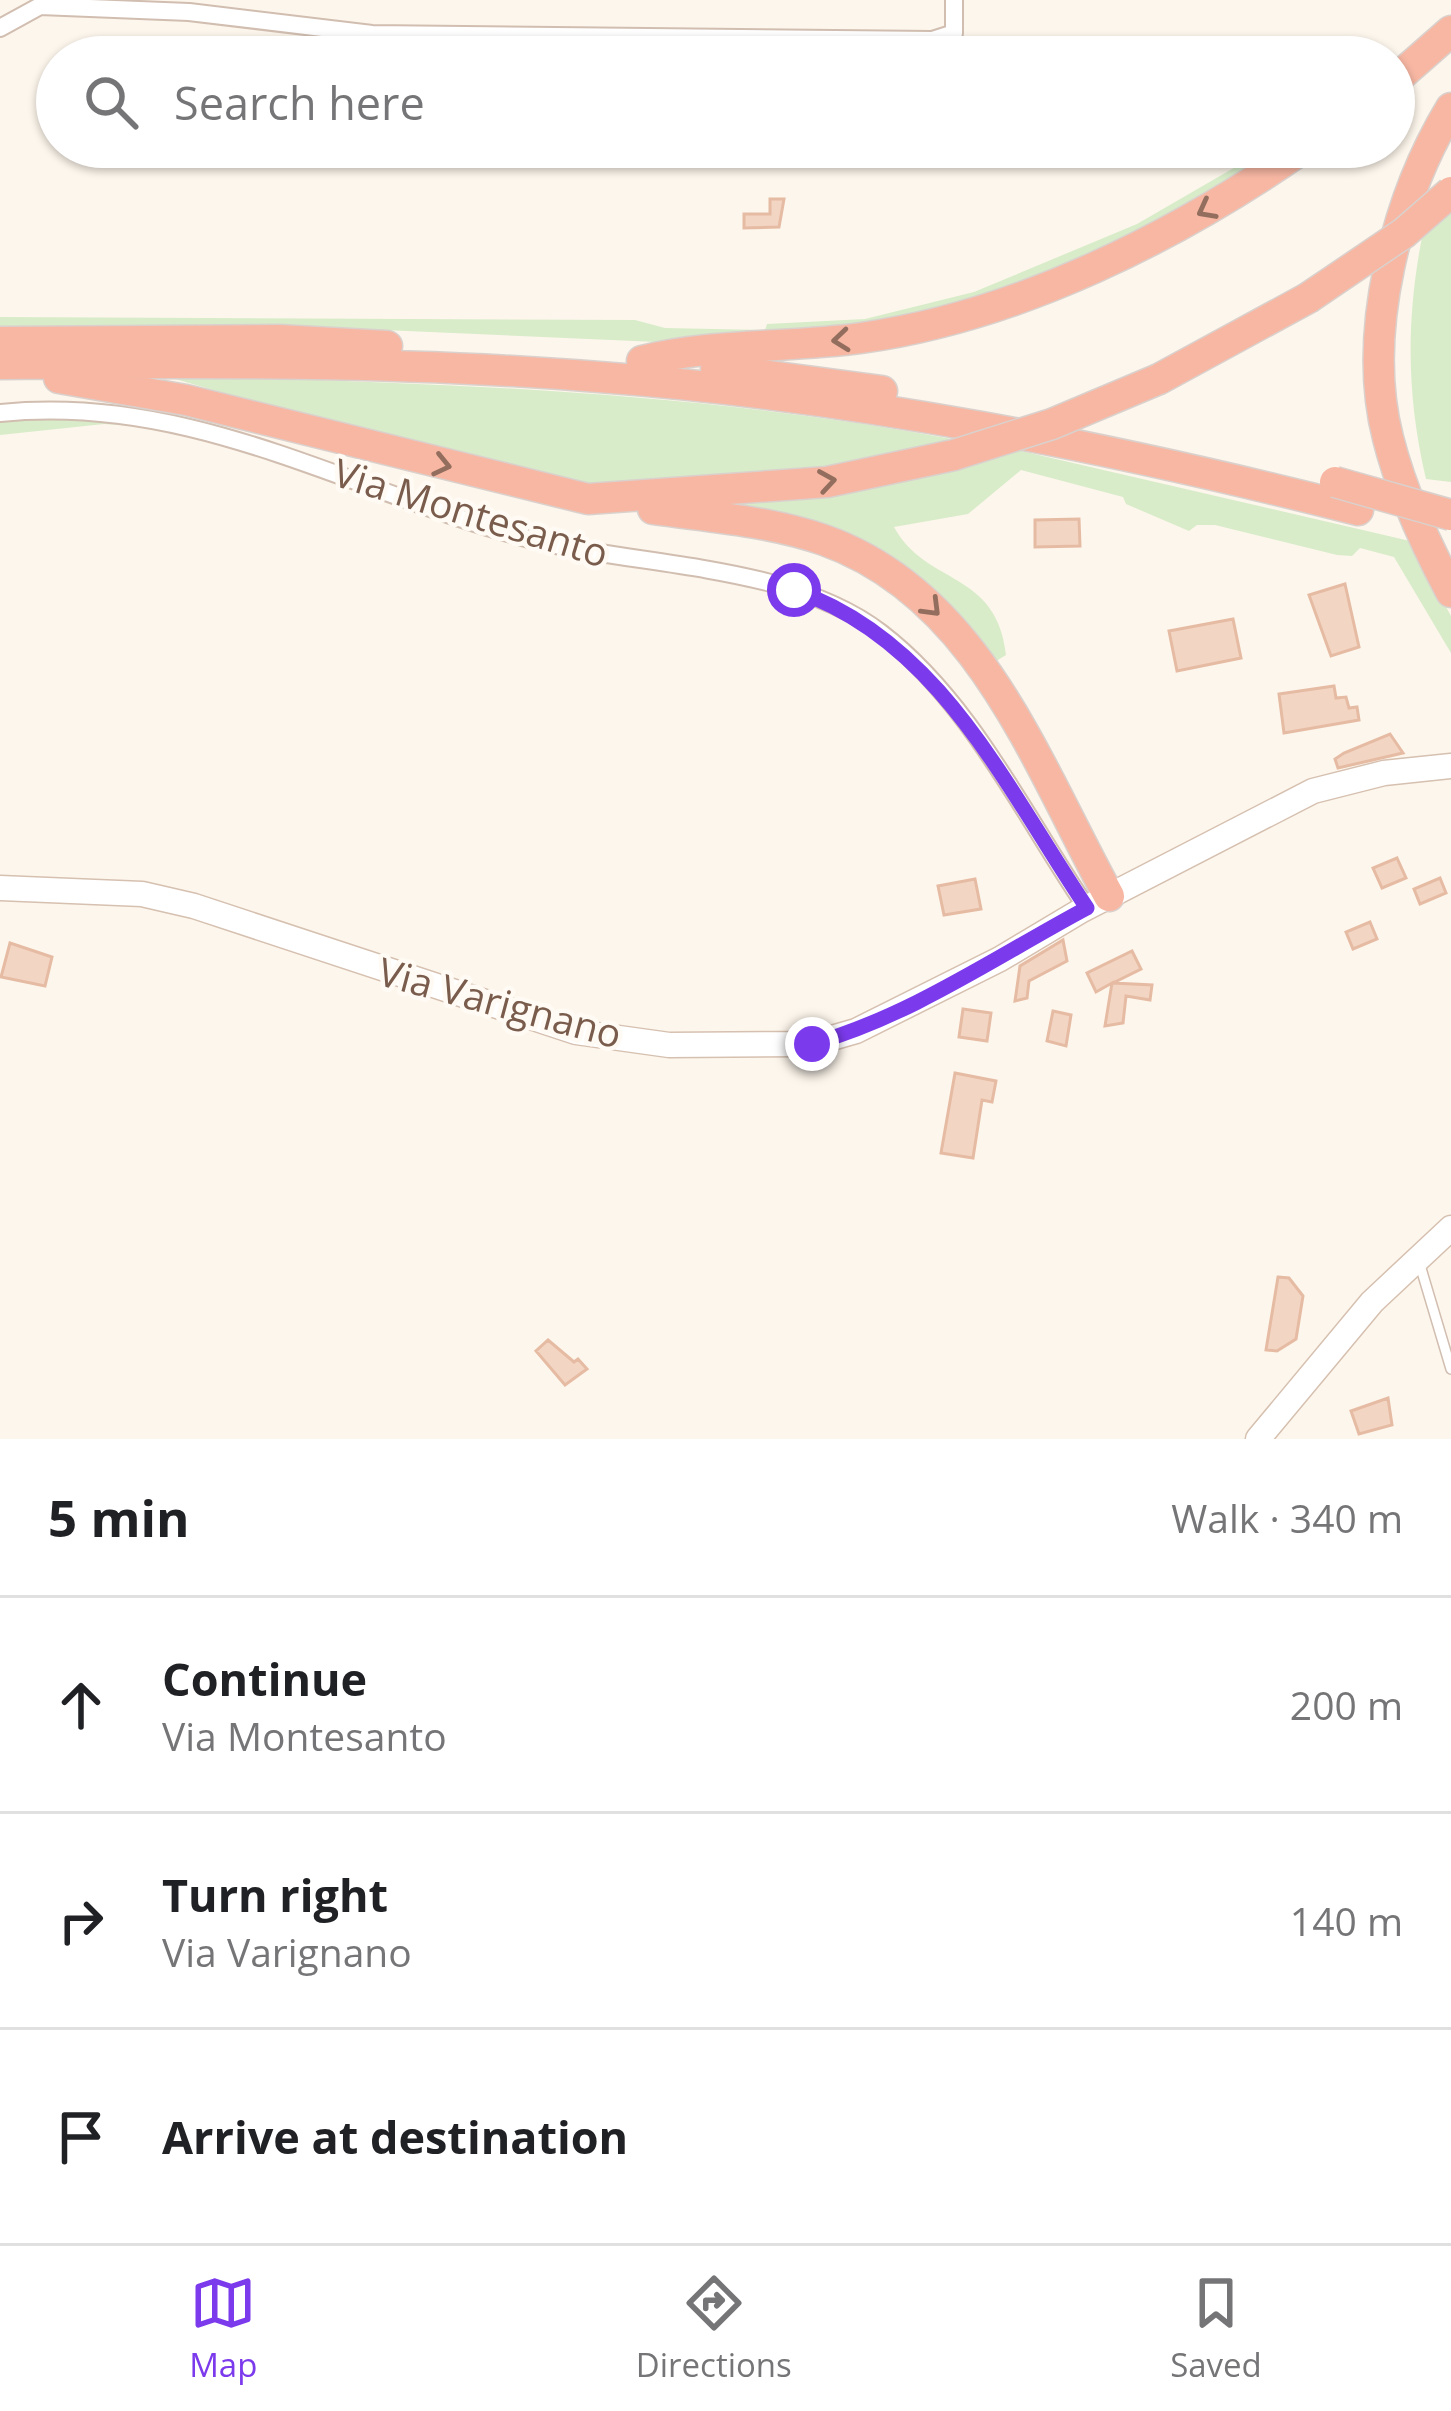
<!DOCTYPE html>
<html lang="en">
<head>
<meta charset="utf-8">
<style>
	:root { --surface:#fff; --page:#f2f2f2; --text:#202124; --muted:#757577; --line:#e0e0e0; --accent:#7c3aed }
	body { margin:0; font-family:"Open Sans",sans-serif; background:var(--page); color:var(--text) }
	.stop { position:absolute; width:36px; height:36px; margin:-27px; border:9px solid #7c3aed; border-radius:50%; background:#fff }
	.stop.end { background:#7c3aed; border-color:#fff; box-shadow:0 3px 12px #0008 }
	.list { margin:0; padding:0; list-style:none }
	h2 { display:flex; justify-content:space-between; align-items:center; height:156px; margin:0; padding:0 48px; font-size:51px }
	h2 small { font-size:39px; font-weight:400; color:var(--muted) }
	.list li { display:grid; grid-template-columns:78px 1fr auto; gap:36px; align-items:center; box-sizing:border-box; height:216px; padding:0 48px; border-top:3px solid var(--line) }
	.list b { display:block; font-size:45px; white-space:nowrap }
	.list p { margin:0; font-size:39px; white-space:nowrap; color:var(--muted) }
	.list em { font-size:39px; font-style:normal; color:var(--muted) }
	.icon { flex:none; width:66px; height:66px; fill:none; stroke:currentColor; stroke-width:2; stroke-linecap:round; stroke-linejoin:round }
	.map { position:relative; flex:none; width:1451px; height:1439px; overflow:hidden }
	.search { position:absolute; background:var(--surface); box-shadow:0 3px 9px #0004; left:36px; right:36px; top:36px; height:132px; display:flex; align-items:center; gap:30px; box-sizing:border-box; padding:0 42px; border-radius:66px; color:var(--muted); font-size:45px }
	.sheet { height:804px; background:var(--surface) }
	nav { display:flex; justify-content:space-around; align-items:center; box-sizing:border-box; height:168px; border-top:3px solid var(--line); background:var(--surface); font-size:33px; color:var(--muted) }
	nav a { display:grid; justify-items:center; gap:6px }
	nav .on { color:var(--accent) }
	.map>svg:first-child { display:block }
	.green { fill:#d8ecc9 }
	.building { fill:#f3d5c3; stroke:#e6bba3; stroke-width:3 }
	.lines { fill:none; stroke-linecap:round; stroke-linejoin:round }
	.lane-casing { stroke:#d1beb0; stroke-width:12 }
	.street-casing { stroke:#d1beb0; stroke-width:20 }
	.secondary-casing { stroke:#d6c0b0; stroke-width:27 }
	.highway-casing { stroke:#dad1cd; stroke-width:33 }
	.lane { stroke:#fff; stroke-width:9 }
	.street { stroke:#fff; stroke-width:16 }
	.secondary { stroke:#fff; stroke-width:24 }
	.highway { stroke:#f7b7a3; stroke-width:30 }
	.highway-bridge-casing { stroke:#dad1cd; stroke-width:33; stroke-linecap:butt }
	.highway-bridge { stroke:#f7b7a3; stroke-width:30 }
	.oneway { stroke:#936e5e }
	.route { stroke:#7c3aed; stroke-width:15 }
	.labels { text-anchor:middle; stroke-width:9; stroke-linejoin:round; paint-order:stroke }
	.street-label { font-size:39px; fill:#7a5c4d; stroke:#fffaf3 }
</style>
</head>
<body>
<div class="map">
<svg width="1451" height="1439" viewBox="0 0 1451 1439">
	<rect width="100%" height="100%" fill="#fdf6ec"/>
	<!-- green -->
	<path class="green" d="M1270,147H1293L1182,215L965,307L726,345L361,329L0,330V317L635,320L665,328L765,330L767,324L865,319L974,292L1137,224Z
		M1451,208V482L1426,479C1406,394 1406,317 1423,232Z
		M165,376C433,382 699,391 963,441L833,471L595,486L296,414Z
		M75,412L151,427L104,424L0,435V416Z
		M1017,450L1410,541L1451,616V653L1394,557L1360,548L1352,556L1337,555L1215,525H1197L1189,531L1126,504L1123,497L1021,470L968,514L894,527C926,586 997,570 1006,655L993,663L911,580L704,503L800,499Z"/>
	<!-- building -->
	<path class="building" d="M770,199H784L779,227L744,228V214H770Z
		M1079,519L1080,546L1035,547V520Z
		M1345,584L1359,647L1331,656L1309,595Z
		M1233,619L1241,658L1177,671L1169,631Z
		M1334,686L1336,698L1346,697L1349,708L1357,707L1359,720L1284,733L1279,694Z
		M1390,734L1403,753L1338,768L1335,759L1344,753Z
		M1397,858L1406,878L1382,888L1373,868Z
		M1440,878L1446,893L1420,904L1414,889Z
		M975,879L981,909L944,915L938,886Z
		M1370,922L1377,939L1353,949L1346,932Z
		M1063,940L1067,961L1029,981L1027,998L1015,1001L1020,966Z
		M10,943L52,957L45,986L1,977Z
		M1132,951L1141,969L1113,983L1152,985L1150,1000L1126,996L1123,1023L1105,1026L1112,983L1096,992L1087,973Z
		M963,1009L991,1013L987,1041L959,1037Z
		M1053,1011L1071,1015L1066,1046L1047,1041Z
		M955,1073L996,1081L992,1102L982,1100L973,1158L941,1153Z
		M1278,1277L1289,1278L1303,1296L1296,1339L1277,1351L1266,1350Z
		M548,1340L574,1362L578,1359L587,1369L565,1385L536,1351Z
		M1388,1398L1392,1425L1359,1434L1351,1411Z"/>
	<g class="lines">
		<!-- lane casing -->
		<g class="lane-casing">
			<path id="lane" d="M1420,1265L1451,1369"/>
		</g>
		<!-- street casing -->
		<g class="street-casing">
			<path id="street" d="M0,28L40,6L189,12L372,34L932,40L954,33V0
				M0,413C194,393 352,493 533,540C641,567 792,564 881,633C971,702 1024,816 1087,908"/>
		</g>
		<!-- secondary casing -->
		<g class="secondary-casing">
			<path id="secondary" d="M0,888L142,894L194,906L576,1032L669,1045L811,1044L856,1031L1000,959L1082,910L1313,791L1384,773L1451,766
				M1258,1439L1372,1302L1451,1228"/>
		</g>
		<!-- highway casing -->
		<g class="highway-casing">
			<path id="highway" d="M1394,81L1451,31
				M1451,108C1397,197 1361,333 1388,438C1401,490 1426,545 1451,592
				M0,342L279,340L387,346
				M642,361C712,343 788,348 861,338C1019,316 1175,237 1305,147
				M0,364C200,362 400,361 599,377C855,396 1110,447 1358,510
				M716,369L882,391
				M59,378L186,400L588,499L827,482L954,455
				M1159,379L1308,298
				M653,509C710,517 770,521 824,540C979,595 1036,764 1109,896"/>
		</g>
		<!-- lane -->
		<use href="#lane" class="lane"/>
		<!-- street -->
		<use href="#street" class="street"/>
		<!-- secondary -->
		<use href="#secondary" class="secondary"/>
		<!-- highway -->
		<use href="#highway" class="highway"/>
		<!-- highway-bridge casing -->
		<g class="highway-bridge-casing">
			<path id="highway-bridge" d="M1308,298L1404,233L1451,192
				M954,455L1052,424L1159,379
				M1335,482L1451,515"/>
		</g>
		<!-- highway-bridge -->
		<use href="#highway-bridge" class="highway-bridge"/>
	</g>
	<!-- one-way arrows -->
	<defs><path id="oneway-chevron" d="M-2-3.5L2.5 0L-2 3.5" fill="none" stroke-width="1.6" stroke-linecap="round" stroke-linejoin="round" transform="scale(3)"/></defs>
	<g class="oneway">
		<use href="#oneway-chevron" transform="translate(1206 210) rotate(152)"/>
		<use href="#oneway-chevron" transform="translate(841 340) rotate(174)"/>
		<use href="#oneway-chevron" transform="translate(442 465) rotate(13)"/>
		<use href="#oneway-chevron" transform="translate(827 481) rotate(-9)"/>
		<use href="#oneway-chevron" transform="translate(932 608) rotate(45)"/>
	</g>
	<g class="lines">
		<!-- route -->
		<path class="route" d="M794,590C940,640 1006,788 1087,908C997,956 911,1016 812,1044"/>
	</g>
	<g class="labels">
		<!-- street labels -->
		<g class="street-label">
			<text transform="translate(471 513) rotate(17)" y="14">Via Montesanto</text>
			<text transform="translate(500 1003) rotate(15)" y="14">Via Varignano</text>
		</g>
	</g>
</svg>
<div class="stop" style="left:794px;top:590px"></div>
<div class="stop end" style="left:812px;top:1044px"></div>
<div class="search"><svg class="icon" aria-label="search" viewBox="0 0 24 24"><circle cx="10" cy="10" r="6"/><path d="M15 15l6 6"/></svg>Search here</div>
</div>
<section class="sheet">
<h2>5 min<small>Walk · 340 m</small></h2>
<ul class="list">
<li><svg class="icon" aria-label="ahead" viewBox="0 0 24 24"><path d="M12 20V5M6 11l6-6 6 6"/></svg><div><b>Continue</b><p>Via Montesanto</p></div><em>200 m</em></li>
<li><svg class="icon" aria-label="right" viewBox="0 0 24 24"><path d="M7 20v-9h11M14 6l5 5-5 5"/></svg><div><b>Turn right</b><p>Via Varignano</p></div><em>140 m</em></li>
<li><svg class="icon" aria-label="arrive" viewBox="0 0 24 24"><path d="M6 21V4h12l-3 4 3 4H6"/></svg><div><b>Arrive at destination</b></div></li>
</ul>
</section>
<nav>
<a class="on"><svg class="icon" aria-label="map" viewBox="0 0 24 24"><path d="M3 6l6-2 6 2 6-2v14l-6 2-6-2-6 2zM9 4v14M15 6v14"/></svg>Map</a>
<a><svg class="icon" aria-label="directions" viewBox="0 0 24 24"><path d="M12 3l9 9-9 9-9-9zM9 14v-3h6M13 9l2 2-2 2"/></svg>Directions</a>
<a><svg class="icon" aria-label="saved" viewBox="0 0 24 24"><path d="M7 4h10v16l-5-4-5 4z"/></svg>Saved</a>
</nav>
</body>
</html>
